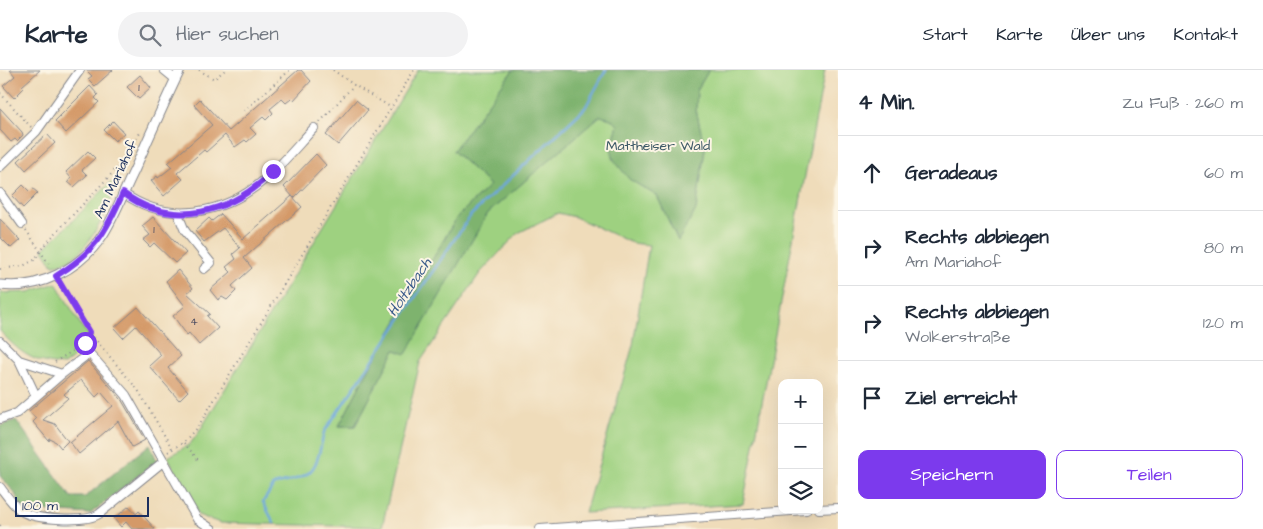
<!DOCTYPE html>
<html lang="de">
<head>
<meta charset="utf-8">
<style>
	:root { --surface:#fff; --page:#f2f2f3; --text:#1f2937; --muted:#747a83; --line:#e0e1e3; --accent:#7c3aed }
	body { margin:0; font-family:"Architects Daughter",sans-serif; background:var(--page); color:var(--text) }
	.controls { position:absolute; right:15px; bottom:15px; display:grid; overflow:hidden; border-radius:10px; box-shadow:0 5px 20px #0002 }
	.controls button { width:45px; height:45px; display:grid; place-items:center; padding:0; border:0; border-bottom:1px solid var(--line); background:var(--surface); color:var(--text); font:25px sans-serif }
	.scale { position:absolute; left:15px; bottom:12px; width:134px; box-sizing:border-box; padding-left:5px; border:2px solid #1b2f5e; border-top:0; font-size:14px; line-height:18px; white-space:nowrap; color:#1b2f5e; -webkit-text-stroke:4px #fcf5e5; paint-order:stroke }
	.stop { position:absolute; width:15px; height:15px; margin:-11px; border:4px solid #7c3aed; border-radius:50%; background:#fff }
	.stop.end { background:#7c3aed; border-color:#fff; box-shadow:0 1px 5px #0008 }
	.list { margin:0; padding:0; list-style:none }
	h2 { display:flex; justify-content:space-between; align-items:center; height:65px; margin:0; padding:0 20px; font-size:21px }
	h2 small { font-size:16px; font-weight:400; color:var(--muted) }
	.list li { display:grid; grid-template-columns:32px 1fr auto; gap:15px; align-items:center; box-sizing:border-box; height:75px; padding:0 20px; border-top:1px solid var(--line) }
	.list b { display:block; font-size:19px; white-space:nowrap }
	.list p { margin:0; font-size:16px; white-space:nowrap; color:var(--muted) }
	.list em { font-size:16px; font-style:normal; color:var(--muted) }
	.actions { display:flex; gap:10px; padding:15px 20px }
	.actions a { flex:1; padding:11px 0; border:1px solid var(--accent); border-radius:10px; text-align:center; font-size:18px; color:var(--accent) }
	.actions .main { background:var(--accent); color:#fff }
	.icon { flex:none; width:28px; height:28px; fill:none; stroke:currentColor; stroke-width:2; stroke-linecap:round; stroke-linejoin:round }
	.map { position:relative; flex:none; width:838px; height:459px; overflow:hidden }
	header { display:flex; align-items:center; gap:30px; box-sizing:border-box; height:70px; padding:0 25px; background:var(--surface); border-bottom:1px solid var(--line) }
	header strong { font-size:24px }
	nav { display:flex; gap:28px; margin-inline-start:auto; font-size:18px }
	.search { width:350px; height:45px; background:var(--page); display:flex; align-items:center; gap:12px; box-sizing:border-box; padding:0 18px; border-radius:28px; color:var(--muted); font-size:19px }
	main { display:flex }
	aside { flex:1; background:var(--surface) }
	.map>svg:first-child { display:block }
	.green { fill:#9ed180; stroke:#5c806f }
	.forest { fill:#7eb36e; stroke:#4c7166 }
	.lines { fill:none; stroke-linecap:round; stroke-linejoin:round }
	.stream { stroke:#6da7dd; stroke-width:2.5 }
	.building { fill:#d49967 }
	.minor-casing { stroke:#85868c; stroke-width:10 }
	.tertiary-casing { stroke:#85868c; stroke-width:11 }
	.path { stroke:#85868c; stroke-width:2; stroke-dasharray:1 4; stroke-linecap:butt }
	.minor { stroke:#fff; stroke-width:8 }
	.tertiary { stroke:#fff; stroke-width:9 }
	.route { stroke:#7c3aed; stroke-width:6 }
	.labels { text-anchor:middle; stroke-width:4; stroke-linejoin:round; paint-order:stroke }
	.number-label { font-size:11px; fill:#494a60 }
	.park-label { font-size:14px; fill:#3c5866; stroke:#fcf5e5 }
	.street-label { font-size:14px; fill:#1b2f5e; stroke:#fcf5e5 }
	.water-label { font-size:15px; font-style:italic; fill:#38598a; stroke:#fcf5e5 }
</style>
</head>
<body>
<header>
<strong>Karte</strong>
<div class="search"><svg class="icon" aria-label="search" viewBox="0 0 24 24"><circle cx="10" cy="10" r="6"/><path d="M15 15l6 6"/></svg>Hier suchen</div>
<nav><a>Start</a><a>Karte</a><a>Über uns</a><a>Kontakt</a></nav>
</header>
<main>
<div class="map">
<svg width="838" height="459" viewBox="0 0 838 459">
	<rect width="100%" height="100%" fill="#fcf5e5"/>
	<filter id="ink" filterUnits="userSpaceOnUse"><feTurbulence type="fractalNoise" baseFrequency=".02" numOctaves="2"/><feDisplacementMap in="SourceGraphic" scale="10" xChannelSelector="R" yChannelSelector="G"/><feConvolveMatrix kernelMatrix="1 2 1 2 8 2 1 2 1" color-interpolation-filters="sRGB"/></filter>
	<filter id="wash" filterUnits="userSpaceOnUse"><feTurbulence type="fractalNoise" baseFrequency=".0096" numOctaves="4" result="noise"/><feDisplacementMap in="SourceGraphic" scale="20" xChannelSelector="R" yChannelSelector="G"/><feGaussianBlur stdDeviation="1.12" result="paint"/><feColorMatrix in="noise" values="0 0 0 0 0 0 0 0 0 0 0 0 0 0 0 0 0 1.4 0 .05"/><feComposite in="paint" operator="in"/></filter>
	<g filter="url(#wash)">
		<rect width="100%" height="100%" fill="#efdcba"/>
		<!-- green -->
		<path class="green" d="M418,0H513L453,81L490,115L457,147L365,306L339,356H355L395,280L406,283L488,143L600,45L611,49L618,55L611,78L629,109L657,126L678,170L696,140L705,79L696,40L697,20L709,0H825L743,434L585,443L633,275L649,175L632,173L575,147L558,143L518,163L480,203L420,292L382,457L220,453L198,445L168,387L190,374L199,362Z
			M111,112L116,116C107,141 85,195 53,195L43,180Z
			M56,213L82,257L94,271L64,295C33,293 20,283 0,261V223L29,222Z"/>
		<!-- forest -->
		<path class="forest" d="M513,0H709L697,20L696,40L705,79L696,140L678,171L657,126L629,109L614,90L611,78L618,55L611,49L600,46L488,143L406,284L395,280L355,356H339L365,306L457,147L490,115L453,81Z
			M16,350L71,427H85L150,374L157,391L90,444L23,439L14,422L0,406V356Z"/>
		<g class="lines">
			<!-- stream -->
			<path class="stream" d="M274,453L263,432L274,415C315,405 315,404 324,362L471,145L585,38L606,0"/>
		</g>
		<g id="blocks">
			<!-- building -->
			<path class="building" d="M10,0H40L22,16L24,18L14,28L3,16L15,6Z
				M86,0H113L95,16L88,9L92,6Z
				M298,0H301L311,11L293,31L291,29L286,33L282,29L270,39L273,43L266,50L263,47L250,58L256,64L247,72L245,70L235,77L225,65L206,82L204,80L177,103L183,109L164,126L151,111L157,106L158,108L172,97L168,93L212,55L194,35L200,29L229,61Z
				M140,5L151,18L139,29L127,17Z
				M90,16L98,25L95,28L99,32L66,63L55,51Z
				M356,30L368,40L338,75L326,65Z
				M0,38L22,62L23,65L17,71L15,69L11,72L0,60Z
				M113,51L124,63L115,71L104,60Z
				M47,64L55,73L26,100L18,91Z
				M88,81L95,88L82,100L87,105L74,117L68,112L71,108L66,102Z
				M316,84L326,95L294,128L284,117Z
				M23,115L29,121L32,118L38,123L23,138L12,126Z
				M292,126L302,137L244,188L252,198L232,216L236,221L227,230L222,227L218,230L210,220L231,202L226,197L236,189L233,184L240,178L223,158L204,172L195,161L209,148L212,151L221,144L243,169Z
				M153,147L186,183L175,193L154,173L150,177L143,170L150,165L142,156Z
				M0,149L20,170L11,178L0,167Z
				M178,200L193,218L187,223L210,244L207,246L218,258L199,275L189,263L187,265L173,246L185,236L166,211Z
				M138,237L181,286L168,298L188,321L179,330L149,296L161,285L136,256L123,268L114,258Z
				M88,291L121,329L145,370L132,377L118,351L79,384L70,372L113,336L101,322L96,327L81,310L64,324L68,328L43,350L55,354L68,371L61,378L56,372L50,369L49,371L33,352L36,349L29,341Z
				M129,436L136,444L139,441L155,459H132L126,452L121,457L114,449Z"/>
		</g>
	</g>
	<g filter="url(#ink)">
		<use href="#blocks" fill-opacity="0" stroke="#85868c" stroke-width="1"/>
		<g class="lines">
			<!-- minor casing -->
			<g class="minor-casing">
				<path id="minor" d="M164,0L175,9
					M0,97L36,62L80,0
					M0,123L22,154
					M123,123C168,155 223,145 264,110C282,95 298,75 314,58
					M178,144L185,161L211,193L204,199
					M0,271L19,290L36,326
					M19,290L62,304
					M0,349L17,343L62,304L88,284L91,285L126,325L197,449L212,459
					M0,417C6,425 13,435 21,441C35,450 86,453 99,444L164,391
					M819,439L838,438
					M540,459L806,440"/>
			</g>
			<!-- tertiary casing -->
			<g class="tertiary-casing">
				<path id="tertiary" d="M0,215C39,220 80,199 102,166C115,146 123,123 134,101C149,67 164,33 180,0"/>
			</g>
			<!-- path -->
			<path class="path" d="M199,0L214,9L225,0
				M333,0L354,15L392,38
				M0,23L31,57
				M244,41L290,0
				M320,52L354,15
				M26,160L51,197
				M0,199L23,196L34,190L51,168L119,96L140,63
				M60,212L89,262L138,320L173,380
				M55,292L85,273L89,262
				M184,373L200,392
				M168,382L184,372L199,355L414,0
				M0,455L3,459"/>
			<!-- minor -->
			<use href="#minor" class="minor"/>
			<!-- tertiary -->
			<use href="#tertiary" class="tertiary"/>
		</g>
	</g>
	<g class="lines" filter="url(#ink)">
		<!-- route -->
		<path class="route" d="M85,273L89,262L56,206C94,183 106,162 123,123C173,160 232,143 273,101"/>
	</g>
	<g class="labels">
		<!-- number labels -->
		<g class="number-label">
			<text x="139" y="21">1</text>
			<text x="154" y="163">1</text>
			<text x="194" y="255">4</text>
		</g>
		<!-- park labels -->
		<g class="park-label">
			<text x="658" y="80">Mattheiser Wald</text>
		</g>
		<!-- street labels -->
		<g class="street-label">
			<text transform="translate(115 109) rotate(-65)" y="5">Am Mariahof</text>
		</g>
		<!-- water labels -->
		<g class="water-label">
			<text transform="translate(409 217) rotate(-56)" y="5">Holtzbach</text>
		</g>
	</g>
</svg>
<div class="controls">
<button>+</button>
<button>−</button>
<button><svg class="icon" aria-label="layers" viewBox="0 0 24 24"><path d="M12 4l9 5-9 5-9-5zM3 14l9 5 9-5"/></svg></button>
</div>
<div class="scale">100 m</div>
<div class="stop" style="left:85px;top:273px"></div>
<div class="stop end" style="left:273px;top:101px"></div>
</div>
<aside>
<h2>4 Min.<small>Zu Fuß · 260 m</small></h2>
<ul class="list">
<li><svg class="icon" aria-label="ahead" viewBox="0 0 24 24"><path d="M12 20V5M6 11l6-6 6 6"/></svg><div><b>Geradeaus</b></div><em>60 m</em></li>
<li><svg class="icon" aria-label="right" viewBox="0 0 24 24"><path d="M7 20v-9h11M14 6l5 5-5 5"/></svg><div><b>Rechts abbiegen</b><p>Am Mariahof</p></div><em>80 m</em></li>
<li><svg class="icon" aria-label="right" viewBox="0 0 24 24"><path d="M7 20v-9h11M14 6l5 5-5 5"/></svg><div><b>Rechts abbiegen</b><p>Wolkerstraße</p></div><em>120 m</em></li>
<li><svg class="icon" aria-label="arrive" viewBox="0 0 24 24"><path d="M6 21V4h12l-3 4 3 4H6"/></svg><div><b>Ziel erreicht</b></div></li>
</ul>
<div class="actions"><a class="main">Speichern</a><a>Teilen</a></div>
</aside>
</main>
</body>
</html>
